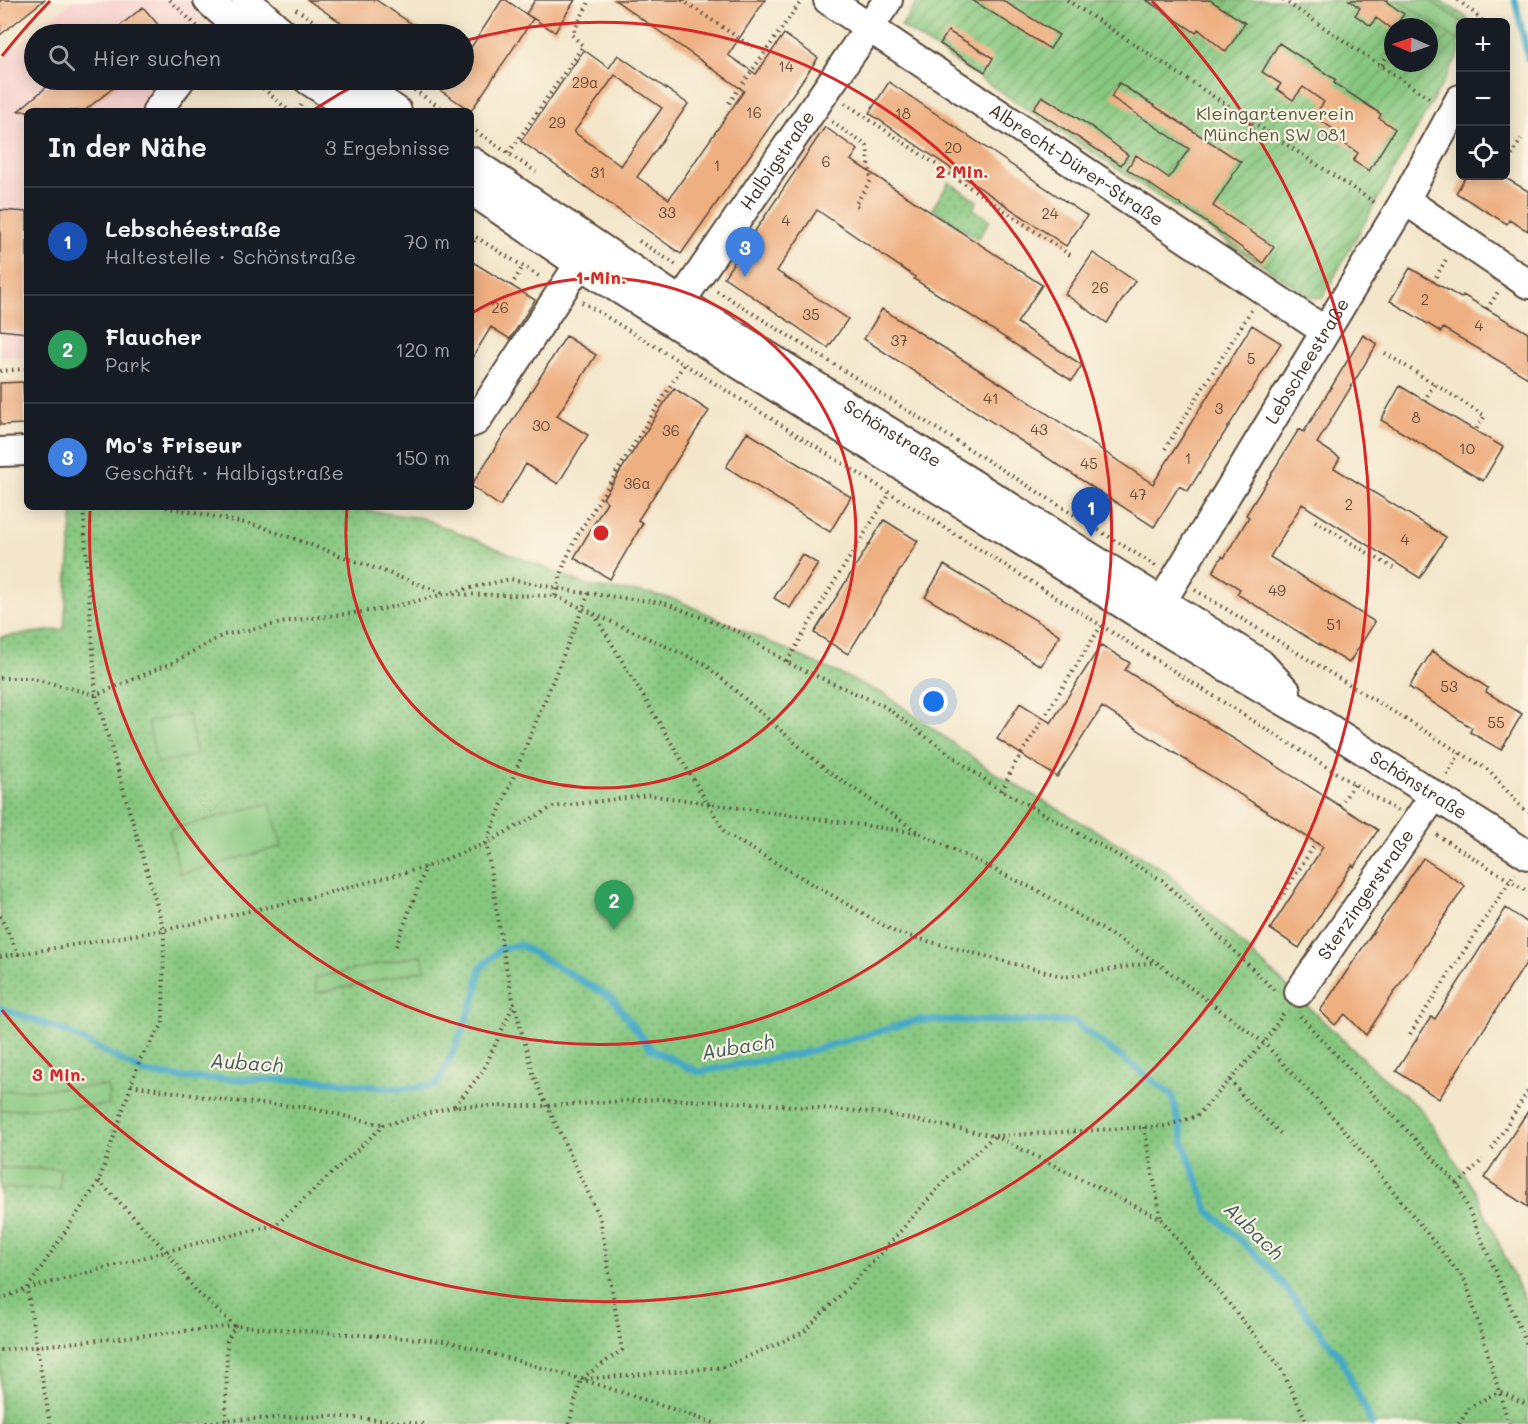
<!DOCTYPE html>
<html lang="de">
<head>
<meta charset="utf-8">
<style>
	:root { --surface:#171b24; --page:#242831; --text:#f1f3f6; --muted:#9ea1a6; --line:#363941; --accent:#d1495b }
	body { margin:0; font-family:Mali,sans-serif; background:var(--page); color:var(--text) }
	.controls { position:absolute; right:18px; top:18px; display:grid; overflow:hidden; border-radius:9px; box-shadow:0 3px 15px #0003 }
	.controls button { width:54px; height:54px; display:grid; place-items:center; padding:0; border:0; border-bottom:2px solid var(--line); background:var(--surface); color:var(--text); font:30px sans-serif }
	.compass { position:absolute; left:1384px; top:18px; width:54px; height:54px; border-radius:50%; background:var(--surface); box-shadow:0 3px 15px #0003; rotate:272deg }
	.you { position:absolute; left:934px; top:702px; width:21px; height:21px; margin:-15px; border:4px solid #fff; border-radius:50%; background:#1a73e8; box-shadow:0 0 0 9px #1a73e833 }
	.badge { display:grid; place-items:center; width:39px; height:39px; border-radius:50%; background:var(--accent); color:#fff; font-size:20px; font-weight:700 }
	.pin { position:absolute; translate:-50% -50px; filter:drop-shadow(0 2px 3px #0008) }
	.pin::after { content:''; position:absolute; top:32px; width:21px; height:18px; background:inherit; clip-path:polygon(0 0,100% 0,50% 100%) }
	.list { margin:0; padding:0; list-style:none }
	h2 { display:flex; justify-content:space-between; align-items:center; height:78px; margin:0; padding:0 24px; font-size:26px }
	h2 small { font-size:20px; font-weight:400; color:var(--muted) }
	.list li { display:grid; grid-template-columns:39px 1fr auto; gap:18px; align-items:center; box-sizing:border-box; height:108px; padding:0 24px; border-top:2px solid var(--line) }
	.list b { display:block; font-size:22px; white-space:nowrap }
	.list p { margin:0; font-size:20px; white-space:nowrap; color:var(--muted) }
	.list em { font-size:20px; font-style:normal; color:var(--muted) }
	.icon { flex:none; width:33px; height:33px; fill:none; stroke:currentColor; stroke-width:2; stroke-linecap:round; stroke-linejoin:round }
	.map { position:relative; flex:none; width:1528px; height:1424px; overflow:hidden }
	.search { position:absolute; background:var(--surface); box-shadow:0 3px 15px #0003; left:24px; top:24px; width:450px; height:66px; display:flex; align-items:center; gap:15px; box-sizing:border-box; padding:0 21px; border-radius:33px; color:var(--muted); font-size:22px }
	.panel { position:absolute; background:var(--surface); box-shadow:0 3px 15px #0003; left:24px; top:108px; width:450px; height:402px; border-radius:9px }
	.map>svg:first-child { display:block }
	.built { fill:#f7d0ce }
	.park { fill:url(#park-dots); stroke:#60784e; stroke-width:1.5 }
	.garden { fill:url(#garden-furrows); stroke:#60784e; stroke-width:1.5; fill-rule:evenodd }
	.pitch { fill:#86c77f; stroke:#60784e; stroke-width:1.5 }
	.lines { fill:none; stroke-linecap:round; stroke-linejoin:round }
	.stream { stroke:#44a9c4; stroke-width:7 }
	.building { fill:#eeaf81; fill-rule:evenodd }
	.minor-casing { stroke:#574638; stroke-width:32 }
	.path { stroke:#574638; stroke-width:4; stroke-dasharray:1.5 4.5; stroke-linecap:butt }
	.minor { stroke:#fff; stroke-width:28 }
	.ring { fill:none; stroke:#d62828; stroke-width:3 }
	.labels { text-anchor:middle; stroke-width:4.5; stroke-linejoin:round; paint-order:stroke }
	.number-label { font-size:15px; fill:#684b37 }
	.park-label { font-size:18px; fill:#52593b; stroke:#fcf5e5 }
	.street-label { font-size:18px; fill:#3b2a1e; stroke:#fcf5e5 }
	.water-label { font-size:20px; font-style:italic; fill:#3f5d60; stroke:#fcf5e5 }
	.centre { fill:#d62828; stroke:#fcf5e5; stroke-width:3 }
	.ring-label { font-size:18px; text-anchor:middle; font-weight:bold; fill:#d62828; stroke:#fcf5e5; stroke-width:4.5; stroke-linejoin:round; paint-order:stroke }
</style>
</head>
<body>
<div class="map">
<svg width="1528" height="1424" viewBox="0 0 1528 1424">
	<defs>
		<pattern id="park-dots" width="8" height="8" patternUnits="userSpaceOnUse" patternTransform="scale(1.5)"><rect width="8" height="8" fill="#86c77f"/><path d="M2 2h.1M6 6h.1" fill="none" stroke="#6fa267" stroke-width="1.8" stroke-linecap="round"/></pattern>
		<pattern id="garden-furrows" width="10" height="10" patternUnits="userSpaceOnUse" patternTransform="scale(1.5)"><rect width="10" height="10" fill="#86c77f"/><path d="M-1 1l2-2M0 10L10 0M9 11l2-2" fill="none" stroke="#6fa267"/></pattern>
	</defs>
	<rect width="100%" height="100%" fill="#fcf5e5"/>
	<filter id="ink" filterUnits="userSpaceOnUse"><feTurbulence type="fractalNoise" baseFrequency=".0167" numOctaves="2"/><feDisplacementMap in="SourceGraphic" scale="12" xChannelSelector="R" yChannelSelector="G"/><feConvolveMatrix kernelMatrix="1 2 1 2 8 2 1 2 1" color-interpolation-filters="sRGB"/></filter>
	<filter id="wash" filterUnits="userSpaceOnUse"><feTurbulence type="fractalNoise" baseFrequency=".008" numOctaves="4" result="noise"/><feDisplacementMap in="SourceGraphic" scale="24" xChannelSelector="R" yChannelSelector="G"/><feGaussianBlur stdDeviation="1.35" result="paint"/><feColorMatrix in="noise" values="0 0 0 0 0 0 0 0 0 0 0 0 0 0 0 0 0 1.4 0 .05"/><feComposite in="paint" operator="in"/></filter>
	<g filter="url(#wash)">
		<rect width="100%" height="100%" fill="#f3e6ca"/>
		<!-- built -->
		<path class="built" d="M73,0H186L206,25L198,34H34V80H163L139,111H27V359L0,356V60Z"/>
		<!-- park -->
		<path class="park" d="M949,182L977,201L973,209L990,220L978,239L932,209Z
			M73,507H341L422,518L592,587L648,593L677,600L886,695L993,772L1163,869L1378,1073L1422,1110L1475,1191L1528,1307V1424H0V637L64,629Z"/>
		<!-- garden -->
		<path class="garden" d="M919,0H1439L1474,22H1460V52L1323,297L1312,298L901,26ZM1393,27H1429V63H1393Z"/>
		<!-- pitch -->
		<path class="pitch" d="M1398,0H1429L1463,22H1460L1459,41Z
			M188,714L197,755L157,763L148,722Z
			M270,803L282,846L180,874L169,830Z
			M422,955L425,970L317,993L314,978Z
			M108,1086L109,1105L0,1110V1091Z
			M0,1168L60,1169V1189L0,1188Z"/>
		<g class="lines">
			<!-- stream -->
			<path class="stream" d="M1515,0L1528,58
				M0,1008L65,1031L145,1073L185,1078L326,1081L398,1089L437,1085L461,1034L476,994L480,969L500,949L520,945L612,998L651,1049L698,1072L803,1053L918,1020L1074,1022L1172,1095L1184,1144L1208,1210L1269,1267L1341,1358L1372,1424"/>
		</g>
		<g id="blocks">
			<!-- building -->
			<path class="building" d="M0,0H44L0,35Z
				M308,0H376L427,34H358Z
				M502,0H506L533,19L471,111L425,80H464V58Z
				M535,0H575L555,32L526,14Z
				M615,0H765L728,55L756,74L784,34L818,58L681,254L521,141L584,50L609,68L618,55L688,104L637,177L669,199L744,91ZM615,75L662,108L621,166L574,132Z
				M972,0H1002L1059,35L1050,49Z
				M1146,0H1210L1245,23L1226,52L1198,29L1196,33Z
				M1349,0H1388L1387,2L1404,14L1395,27H1393V30L1376,18L1371,26L1355,15L1360,8Z
				M143,7L166,34H110Z
				M948,31L993,58L985,72L940,44Z
				M1279,43L1336,80L1334,83L1381,114L1379,118L1395,129L1369,171L1353,161L1358,153L1333,136L1336,131L1314,116L1324,102L1303,87L1293,100L1277,89L1281,84L1262,72Z
				M55,80H123L84,111H18Z
				M889,82L1087,216L1066,246L869,113Z
				M1119,83L1241,162L1213,206L1274,247L1263,263L1193,213L1127,169L1136,155L1169,178L1189,149L1111,97Z
				M1042,96L1092,127L1128,155L1121,165L1033,109Z
				M825,127L858,150L851,160L1042,285L1017,323L1082,365L1072,381L914,279L915,277L817,210L777,271L848,319L828,348L724,277Z
				M1466,176H1502L1528,191V231L1509,220L1507,224L1456,193Z
				M0,210L27,212V333L0,330Z
				M1093,253L1135,281L1107,323L1065,294Z
				M471,261L535,300L510,339L491,327L471,360Z
				M1410,268L1461,298L1463,295L1528,333V378L1443,328L1441,332L1390,301Z
				M882,309L1022,397L1153,484L1252,325L1281,343L1188,491L1179,486L1154,527L864,339Z
				M1363,335L1377,344L1317,443L1340,458L1334,468L1446,537L1420,578L1302,504L1270,557L1375,622L1349,663L1237,594L1240,589L1213,572L1222,556L1224,558L1249,517L1246,515L1299,429L1304,432Z
				M566,336L596,355L557,416L588,435L558,484L526,464L500,506L471,486Z
				M23,382L25,424L0,425V383Z
				M1400,386L1503,447L1483,481L1381,420Z
				M674,388L709,411L638,520L643,523L610,579L574,558L607,502L603,498Z
				M747,432L851,497L830,532L726,467Z
				M884,520L918,541L848,654L814,633Z
				M802,554L818,564L790,608L774,598Z
				M944,565L1060,635L1041,666L925,597Z
				M1101,645L1130,663L1125,670L1378,830L1354,867L1352,865L1299,948L1270,929L1323,847L1102,707L1057,777L997,739L1020,703L1051,723Z
				M1432,651L1488,688L1486,692L1522,714L1501,750L1470,732L1472,728L1409,687Z
				M1423,858L1465,886L1366,1035L1345,1014L1335,1025L1320,1011Z
				M1506,908L1528,923V960L1439,1099L1396,1071L1431,1017L1435,1019Z
				M1528,1111V1207L1484,1178Z"/>
		</g>
	</g>
	<g filter="url(#ink)">
		<use href="#blocks" fill-opacity="0" stroke="#574638" stroke-width="1.5"/>
		<g class="lines">
			<!-- minor casing -->
			<g class="minor-casing">
				<g id="minor">
					<path d="M208,0L246,34"/>
					<path d="M246,0L284,34"/>
					<path id="s1" d="M828,0L1325,331"/>
					<path d="M308,80L355,111"/>
					<path d="M350,80L397,111"/>
					<path d="M157,111L180,80"/>
					<path id="s2" d="M471,161L681,302L1260,663L1286,691"/>
					<path id="s3" d="M471,190L579,264L1174,636L1308,715L1528,855"/>
					<path d="M1405,200L1528,284"/>
					<path id="s4" d="M670,317L888,0"/>
					<path d="M471,423L476,421L590,248"/>
					<path d="M0,452L27,451"/>
					<path id="s5" d="M1153,616L1405,200L1460,99"/>
					<path id="s6" d="M1299,992L1434,796"/>
				</g>
			</g>
			<!-- path -->
			<path class="path" d="M170,0L205,34
				M682,0L752,47
				M1067,0L1377,204
				M1283,0L1432,100
				M1458,0L1479,17L1483,22
				M296,9L332,34
				M1403,27L1405,23
				M1382,65L1393,44
				M254,80L289,111
				M399,80L446,111
				M729,103L802,0
				M845,103L1070,255
				M297,111L301,105
				M832,122L867,146L871,180L855,205L859,208
				M471,128L536,172
				M509,153L583,46L572,35L590,0
				M1506,166L1521,139
				M471,234L542,278
				M639,241L678,266
				M471,247L476,237
				M1433,282L1448,256
				M511,286L523,266
				M717,291L1156,566
				M582,302L684,364L1397,811
				M1487,309L1498,292
				M1385,353L1485,416L1475,431
				M0,371L27,369
				M1424,401L1434,384
				M1165,449L1252,309
				M166,507L259,526L443,593
				M1315,521L1393,568
				M1195,590L1490,771L1521,807L1528,812
				M453,592L510,579L577,592L664,603L739,632L792,665L884,706L992,785L1162,880L1276,992
				M555,596L564,564L578,534L684,364
				M594,614L726,834L897,933L1065,977L1154,962
				M787,662L828,592L890,493
				M0,678H30L96,695L174,662L223,635L296,620L379,610L445,594L555,596L705,664L825,769L919,833L1040,892L1156,962L1264,1043L1342,1127L1466,1282L1509,1424
				M1447,775L1460,753
				M1002,791L1013,767L1101,626
				M1340,806L1354,784
				M1437,835L1528,892
				M1270,914L1316,843
				M0,916L19,955
				M396,946L426,867
				M0,957L164,930L304,899L426,867L486,843L553,807L649,795L918,833
				M1300,1016L1458,1185L1528,1347
				M1410,1034L1515,873
				M1230,1080L1247,1101L1283,1136
				M131,1085L230,1101L305,1107L384,1125
				M455,1106L483,1071L514,1004
				M1144,1127L1161,1219
				M995,1136L1161,1219L1280,1367L1308,1424
				M1492,1149L1528,1091
				M99,1181L167,1252L196,1291L235,1326L227,1341L226,1420
				M1458,1185L1483,1159
				M0,1299L27,1289L194,1244L276,1225L384,1125L455,1106H546L657,1099L755,1103L881,1113L994,1136L1166,1126L1197,1116L1264,1043L1285,1011
				M0,1350L235,1326L447,1341L581,1379L717,1424
				M585,1379L724,1367L804,1332L878,1257L947,1178L994,1136
				M1501,1392L1528,1405
				M50,1424L27,1289L99,1181L140,1059L163,1024L164,930L96,695L83,507
				M200,1424L226,1420L332,1416L425,1424
				M569,1424L581,1379L622,1350L600,1218L535,1080L514,1004L505,962L486,843L589,593
				M1459,1424L1470,1407L1500,1391"/>
			<!-- minor -->
			<use href="#minor" class="minor"/>
		</g>
	</g>
	<!-- distance rings -->
	<g class="ring">
		<path d="M472 313A255 255 0 1 1 347 509"/>
		<path d="M315 109A511 511 0 0 1 365 80M464 41A511 511 0 1 1 90 511"/>
		<path d="M2 56A766 766 0 0 1 50 1M1152 1A766 766 0 1 1 2 1010"/>
	</g>
	<g class="labels">
		<!-- number labels -->
		<g class="number-label">
			<text x="786" y="72">14</text>
			<text x="585" y="88">29a</text>
			<text x="754" y="118">16</text>
			<text x="903" y="119">18</text>
			<text x="557" y="128">29</text>
			<text x="953" y="153">20</text>
			<text x="826" y="167">6</text>
			<text x="717" y="171">1</text>
			<text x="598" y="178">31</text>
			<text x="667" y="218">33</text>
			<text x="1050" y="219">24</text>
			<text x="786" y="226">4</text>
			<text x="1100" y="293">26</text>
			<text x="1425" y="305">2</text>
			<text x="500" y="313">26</text>
			<text x="811" y="320">35</text>
			<text x="1479" y="331">4</text>
			<text x="899" y="346">37</text>
			<text x="1251" y="364">5</text>
			<text x="991" y="404">41</text>
			<text x="1219" y="414">3</text>
			<text x="1416" y="423">8</text>
			<text x="541" y="431">30</text>
			<text x="1039" y="435">43</text>
			<text x="671" y="436">36</text>
			<text x="1467" y="454">10</text>
			<text x="1188" y="464">1</text>
			<text x="1089" y="469">45</text>
			<text x="637" y="489">36a</text>
			<text x="1138" y="500">47</text>
			<text x="1349" y="510">2</text>
			<text x="1405" y="545">4</text>
			<text x="1277" y="596">49</text>
			<text x="1334" y="630">51</text>
			<text x="1449" y="692">53</text>
			<text x="1496" y="728">55</text>
		</g>
		<!-- park labels -->
		<g class="park-label">
			<text x="1275" y="120">Kleingartenverein<tspan x="1275" dy="21">München SW 081</tspan></text>
		</g>
		<!-- street labels -->
		<g class="street-label">
			<text dy="6" stroke="none"><textPath href="#s4" startOffset="190">Halbigstraße</textPath></text>
			<text dy="6" stroke="none"><textPath href="#s1" startOffset="298">Albrecht-Dürer-Straße</textPath></text>
			<text dy="6" stroke="none"><textPath href="#s5" startOffset="298">Lebscheestraße</textPath></text>
			<text dy="6" stroke="none"><textPath href="#s2" startOffset="502">Schönstraße</textPath></text>
			<text dy="6" stroke="none"><textPath href="#s3" startOffset="1119">Schönstraße</textPath></text>
			<text dy="6" stroke="none"><textPath href="#s6" startOffset="118">Sterzingerstraße</textPath></text>
		</g>
		<!-- water labels -->
		<g class="water-label">
			<text transform="translate(738 1047) rotate(-9)" y="7">Aubach</text>
			<text transform="translate(247 1063) rotate(4)" y="7">Aubach</text>
			<text transform="translate(1254 1231) rotate(44)" y="7">Aubach</text>
		</g>
	</g>
	<circle cx="601" cy="533" r="9" class="centre"/>
	<g class="ring-label">
		<text x="962" y="178">2 Min.</text>
		<text x="601" y="284">1 Min.</text>
		<text x="59" y="1081">3 Min.</text>
	</g>
</svg>
<div class="controls">
<button>+</button>
<button>−</button>
<button><svg class="icon" aria-label="locate" viewBox="0 0 24 24"><circle cx="12" cy="12" r="6"/><path d="M12 2v4M12 18v4M2 12h4M18 12h4"/></svg></button>
</div>
<svg class="compass" viewBox="-18 -18 36 36"><path d="M0-13l5 13h-10z" fill="#e53935"/><path d="M0 13l5-13h-10z" fill="#9ea1a6"/></svg>
<div class="you"></div>
<div class="pin badge" style="left:1091px;top:537px;background:#1a4fb4">1</div>
<div class="pin badge" style="left:614px;top:930px;background:#2e9e5b">2</div>
<div class="pin badge" style="left:745px;top:277px;background:#3f7fe0">3</div>
<div class="search"><svg class="icon" aria-label="search" viewBox="0 0 24 24"><circle cx="10" cy="10" r="6"/><path d="M15 15l6 6"/></svg>Hier suchen</div>
<section class="panel">
<h2>In der Nähe<small>3 Ergebnisse</small></h2>
<ul class="list">
<li><span class="badge" style="background:#1a4fb4">1</span><div><b>Lebschéestraße</b><p>Haltestelle · Schönstraße</p></div><em>70 m</em></li>
<li><span class="badge" style="background:#2e9e5b">2</span><div><b>Flaucher</b><p>Park</p></div><em>120 m</em></li>
<li><span class="badge" style="background:#3f7fe0">3</span><div><b>Mo's Friseur</b><p>Geschäft · Halbigstraße</p></div><em>150 m</em></li>
</ul>
</section>
</div>
</body>
</html>
